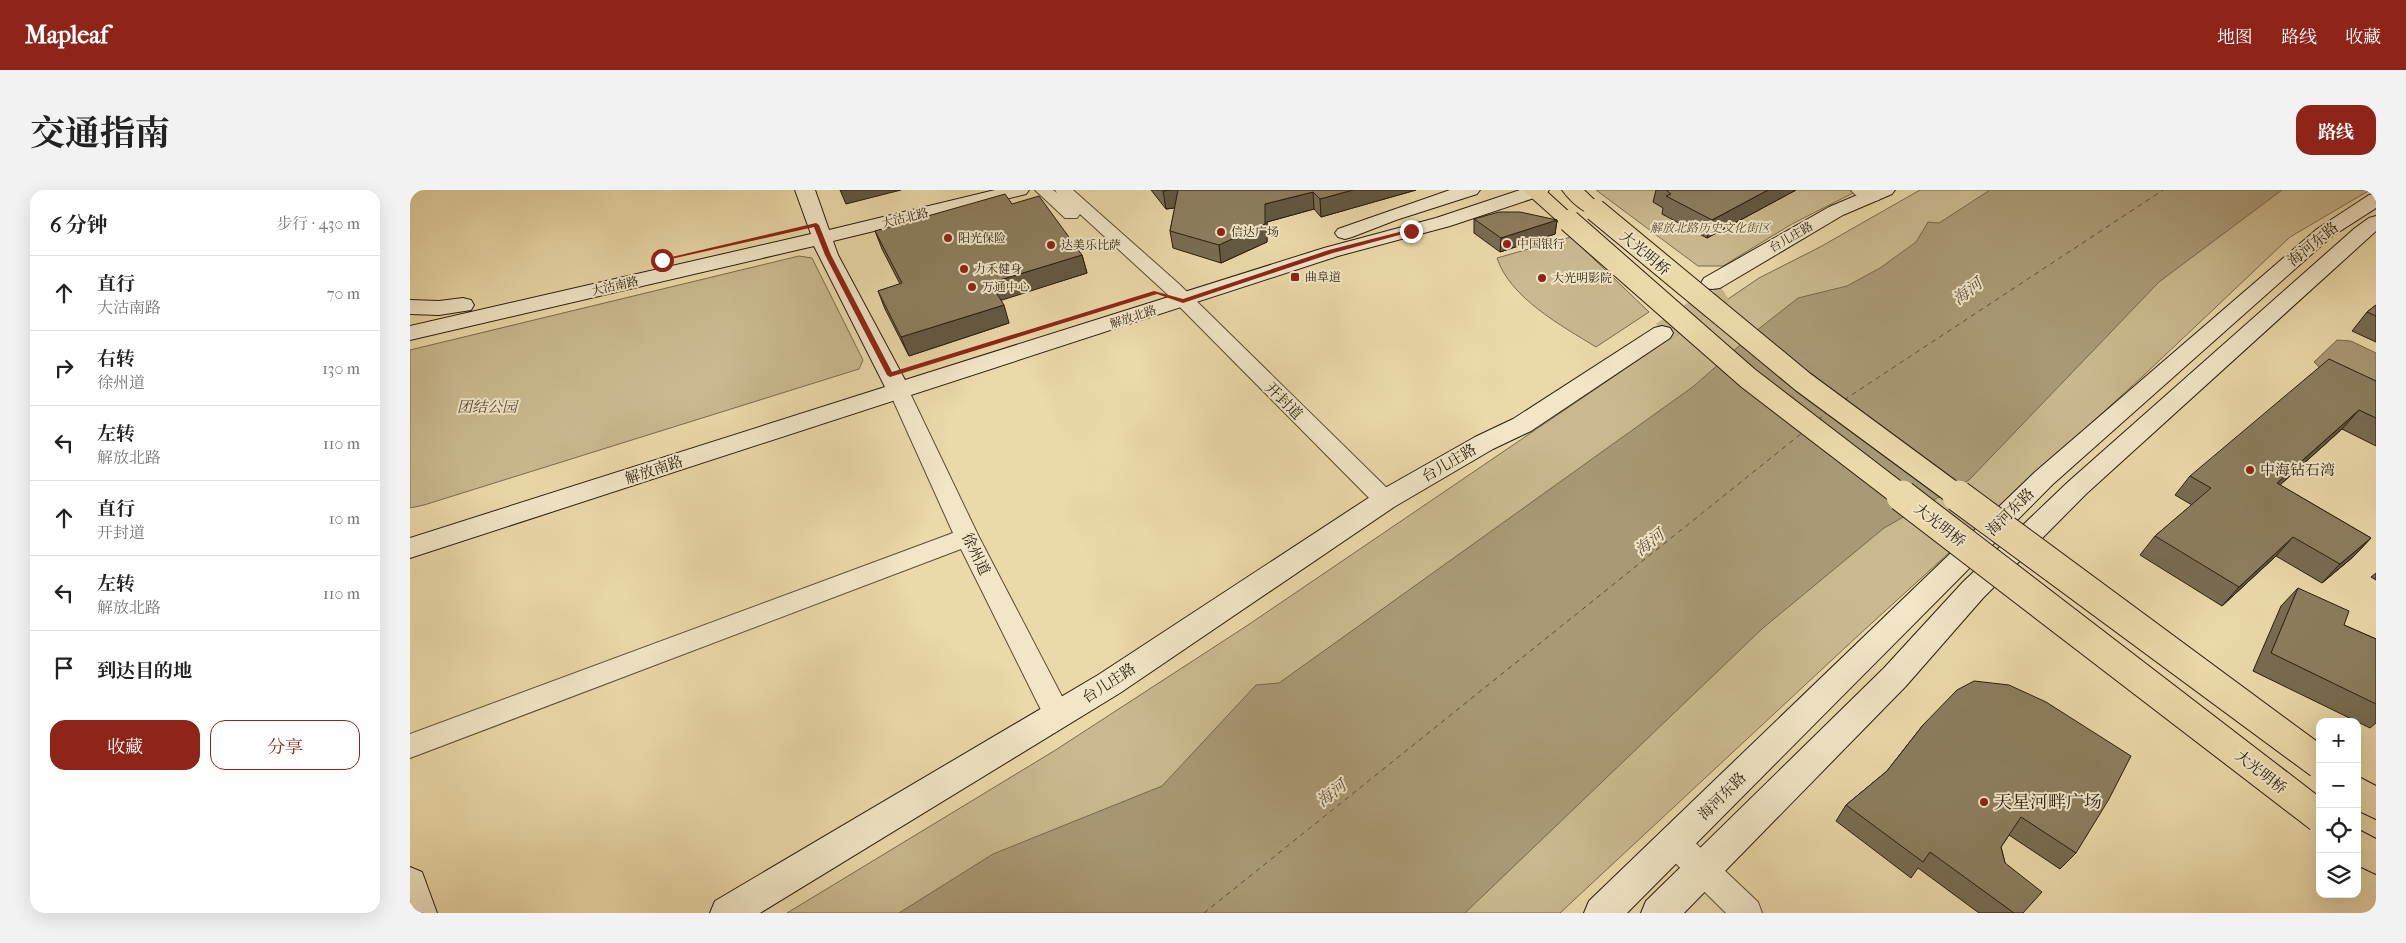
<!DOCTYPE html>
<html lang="zh">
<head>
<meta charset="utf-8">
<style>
	:root { --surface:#fff; --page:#f2f2f2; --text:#222; --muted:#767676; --line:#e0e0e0; --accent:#8f2418 }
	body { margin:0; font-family:"IM FELL French Canon","Noto Serif SC",serif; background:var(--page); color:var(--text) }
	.controls { position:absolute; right:15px; bottom:15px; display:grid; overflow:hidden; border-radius:10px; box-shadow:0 5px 20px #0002 }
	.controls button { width:45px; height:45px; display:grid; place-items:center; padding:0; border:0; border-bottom:1px solid var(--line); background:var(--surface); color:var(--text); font:25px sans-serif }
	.stop { position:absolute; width:15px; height:15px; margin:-11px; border:4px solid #8f2418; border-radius:50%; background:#fff }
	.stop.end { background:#8f2418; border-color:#fff; box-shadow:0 1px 5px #0008 }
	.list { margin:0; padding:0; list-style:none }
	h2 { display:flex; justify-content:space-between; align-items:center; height:65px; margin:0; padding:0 20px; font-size:21px }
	h2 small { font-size:16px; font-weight:400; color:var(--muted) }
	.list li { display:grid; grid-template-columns:32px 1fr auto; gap:15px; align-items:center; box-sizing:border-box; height:75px; padding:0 20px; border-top:1px solid var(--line) }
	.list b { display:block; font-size:19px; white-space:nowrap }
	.list p { margin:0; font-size:16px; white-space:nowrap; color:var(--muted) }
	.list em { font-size:16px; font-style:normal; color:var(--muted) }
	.actions { display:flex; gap:10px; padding:15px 20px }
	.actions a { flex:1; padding:11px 0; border:1px solid var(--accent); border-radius:15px; text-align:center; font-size:18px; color:var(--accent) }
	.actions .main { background:var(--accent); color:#fff }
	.icon { flex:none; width:28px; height:28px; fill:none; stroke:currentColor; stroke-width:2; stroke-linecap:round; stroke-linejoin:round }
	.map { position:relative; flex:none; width:1966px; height:723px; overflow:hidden; border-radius:15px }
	header { display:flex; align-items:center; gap:30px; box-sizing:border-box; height:70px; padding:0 25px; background:var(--accent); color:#fff }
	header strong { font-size:24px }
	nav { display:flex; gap:28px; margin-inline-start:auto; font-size:18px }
	.intro { display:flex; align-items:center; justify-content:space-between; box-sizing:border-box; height:120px; padding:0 30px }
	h1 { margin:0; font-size:35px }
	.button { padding:12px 22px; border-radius:15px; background:var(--accent); color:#fff; font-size:18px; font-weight:700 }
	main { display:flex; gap:30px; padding:0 30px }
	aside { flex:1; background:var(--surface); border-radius:15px; box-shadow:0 5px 20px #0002 }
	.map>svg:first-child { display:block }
	.green { fill:#cab98f; stroke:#796a4f }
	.water { fill:#a99975; stroke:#75674c }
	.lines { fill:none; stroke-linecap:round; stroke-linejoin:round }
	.ferry { stroke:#5c4e38; stroke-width:1; stroke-dasharray:5 4.5; stroke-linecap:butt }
	.secondary-tunnel { stroke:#c4b38a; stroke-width:22; stroke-dasharray:22 11; stroke-linecap:butt }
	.street-casing { stroke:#594b36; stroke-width:2 }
	.secondary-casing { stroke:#281c0f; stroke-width:2 }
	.primary-casing { stroke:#281c0f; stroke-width:2 }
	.street { fill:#f2e6c7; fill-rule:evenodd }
	.secondary { fill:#f2e6c7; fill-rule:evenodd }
	.primary { fill:#ebd9a9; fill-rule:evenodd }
	.primary-bridge-far1-casing { stroke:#281c0f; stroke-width:24; stroke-linecap:butt }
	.primary-bridge-casing { stroke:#281c0f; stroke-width:33; stroke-linecap:butt }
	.primary-bridge-far1 { stroke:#ebd9a9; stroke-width:22 }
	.primary-bridge { stroke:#ebd9a9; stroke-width:31 }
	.wall { fill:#796c52; stroke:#281c0f }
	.shaded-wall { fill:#635842; stroke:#281c0f }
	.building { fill:#8d7e5f; stroke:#281c0f }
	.route { fill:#8f2418 }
	.poi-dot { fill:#8f2418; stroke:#f2e6c7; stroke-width:2 }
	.labels { text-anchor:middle; stroke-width:4; stroke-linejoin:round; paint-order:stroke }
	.far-street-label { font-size:12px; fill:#281c0f; stroke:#f2e6c7 }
	.far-park-label { font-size:12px; font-style:italic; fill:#594b35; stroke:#f2e6c7 }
	.far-poi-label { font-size:12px; fill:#281c0f; stroke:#f2e6c7; text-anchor:start }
	.street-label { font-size:15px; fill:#281c0f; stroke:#f2e6c7 }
	.park-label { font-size:15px; font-style:italic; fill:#594b35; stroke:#f2e6c7 }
	.poi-label { font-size:15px; fill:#281c0f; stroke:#f2e6c7; text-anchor:start }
	.water-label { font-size:16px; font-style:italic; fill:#5c4e38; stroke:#f2e6c7 }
	.near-poi-label { font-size:18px; fill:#281c0f; stroke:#f2e6c7; text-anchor:start }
</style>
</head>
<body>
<header>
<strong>Mapleaf</strong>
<nav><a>地图</a><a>路线</a><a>收藏</a></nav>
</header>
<div class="intro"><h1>交通指南</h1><a class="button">路线</a></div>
<main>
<aside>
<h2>6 分钟<small>步行 · 430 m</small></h2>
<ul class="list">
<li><svg class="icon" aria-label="ahead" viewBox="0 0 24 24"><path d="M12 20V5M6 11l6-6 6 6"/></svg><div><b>直行</b><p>大沽南路</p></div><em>70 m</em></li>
<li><svg class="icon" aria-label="right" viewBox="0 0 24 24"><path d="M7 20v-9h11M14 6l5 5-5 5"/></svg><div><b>右转</b><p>徐州道</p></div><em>130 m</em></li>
<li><svg class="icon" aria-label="left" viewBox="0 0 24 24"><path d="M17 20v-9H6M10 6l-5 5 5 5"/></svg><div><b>左转</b><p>解放北路</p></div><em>110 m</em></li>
<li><svg class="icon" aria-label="ahead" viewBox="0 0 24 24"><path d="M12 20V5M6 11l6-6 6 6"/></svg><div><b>直行</b><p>开封道</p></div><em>10 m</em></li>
<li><svg class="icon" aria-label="left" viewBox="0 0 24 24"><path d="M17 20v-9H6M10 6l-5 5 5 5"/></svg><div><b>左转</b><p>解放北路</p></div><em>110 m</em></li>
<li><svg class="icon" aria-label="arrive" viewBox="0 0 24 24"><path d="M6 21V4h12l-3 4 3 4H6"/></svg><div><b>到达目的地</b></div></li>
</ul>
<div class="actions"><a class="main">收藏</a><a>分享</a></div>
</aside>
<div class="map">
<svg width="1966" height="723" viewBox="0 0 1966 723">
	<rect width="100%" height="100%" fill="#ebd9a9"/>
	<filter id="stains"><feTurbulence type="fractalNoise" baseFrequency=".004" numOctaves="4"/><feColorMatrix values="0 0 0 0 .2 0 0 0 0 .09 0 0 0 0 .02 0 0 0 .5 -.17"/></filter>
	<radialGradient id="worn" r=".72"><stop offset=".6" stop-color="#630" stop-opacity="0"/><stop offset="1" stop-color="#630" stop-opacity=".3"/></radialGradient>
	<!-- green -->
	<path class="green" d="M1186,0H1449L1382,34L1313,76H1288Z
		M1510,0H1960L1880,47L1733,186L1452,442L1150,723H377L644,561L838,435L1349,88L1410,57Z
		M1161,47L1239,122L1186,157C1152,136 1100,108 1087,68Z
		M389,66L402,68L453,170L449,179L14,315L0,318V160Z"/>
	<!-- water -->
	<path class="water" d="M1580,0H1872L1749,92L1559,290L1474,338L1353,438L1055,723H489L583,664L752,596L846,495L869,493L1284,196L1346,141L1388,108L1437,96L1470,78L1506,52L1518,32L1529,33Z
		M1927,150L1941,151L1966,163V207L1912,180L1904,172Z"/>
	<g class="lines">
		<!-- ferry -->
		<path class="ferry" d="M1434,210L1753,0
			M1408,230L1417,223
			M794,723L1392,243"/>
		<!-- secondary-tunnel -->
		<path class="secondary-tunnel" d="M1252,143L1314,102"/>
		<!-- street casing -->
		<g class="street-casing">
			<path id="street" d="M625,0H643L647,3L645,0H663L769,94L983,304L986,310L983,316L975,318L967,316L755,102L670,24L667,28H655Z
				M1441,0H1463L1471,6L1469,10C1460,12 1446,8 1441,0Z
				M489,194L496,196L499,201L569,347L658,518L661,526L658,534L648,537L638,534L551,359L0,568V544L543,343L479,201L482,196Z
				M1265,639L1275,643L1348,712L1352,723H1316L1255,663L1250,653L1255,643Z"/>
		</g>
		<!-- secondary casing -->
		<g class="secondary-casing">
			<path id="secondary" d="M385,0H405L419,40L585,0H619L616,4L423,51L428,65L495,190L914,58L1026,28L1110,0H1139L1136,4L1040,36L928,66L0,368V348L475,197L404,56L0,150V136L401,44Z
				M1040,0H1070L1067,4L986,30L942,47L935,49L928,47L925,43L928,39Z
				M1459,0H1485L1482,4L1433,25L1310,98L1302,99L1294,98L1291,93L1294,88L1419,17Z
				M1966,3V18L1921,47L1643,294L1217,723H1174L1179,711L1625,282L1907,39L1959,5Z
				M1966,26V41L1676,304L1573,408L1496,496L1274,723H1231L1236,711L1474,478L1553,392L1658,292L1945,38L1959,28Z
				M53,108L61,110L64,115L61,120L29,125L0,124V110L29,111Z
				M1252,136L1260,138L1263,143L1260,148L1121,241L1083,259L984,317L710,503L350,723H300L305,711L688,485L966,303L1065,247L1103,229L1244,138Z
				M0,677L12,682L27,723H0Z"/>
		</g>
		<!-- primary casing -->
		<g class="primary-casing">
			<path id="primary" d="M1113,0H1135L1169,31L1166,35L1159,37L1152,35Z
				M1152,0H1174L1195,20L1192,24C1177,28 1161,12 1152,0Z
				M1947,586L1966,596V629L1947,620Z
				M1947,639L1966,649V684L1947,675Z"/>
		</g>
		<!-- street -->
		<use href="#street" class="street"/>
		<!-- secondary -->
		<use href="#secondary" class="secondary"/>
		<!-- primary -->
		<use href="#primary" class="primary"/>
		<!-- primary-bridge-far1 casing -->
		<g class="primary-bridge-far1-casing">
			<path id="primary-bridge-far1" d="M1185,20L1393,192L1549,307
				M1159,31L1338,188L1493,307"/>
		</g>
		<!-- primary-bridge casing -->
		<g class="primary-bridge-casing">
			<path id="primary-bridge" d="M1492,306L1910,627
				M1548,306L1910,573"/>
		</g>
		<!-- primary-bridge-far1 -->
		<use href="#primary-bridge-far1" class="primary-bridge-far1"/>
		<!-- primary-bridge -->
		<use href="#primary-bridge" class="primary-bridge"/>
	</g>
	<!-- wall -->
	<path class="wall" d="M741,0H1006L911,27L904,19L857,32V52L811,73L763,58L760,41L765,18L756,19Z
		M1246,0H1386L1297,48L1252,24L1253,18L1243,12Z
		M602,14L672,65L677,83L590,110L599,133L499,166L475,119L468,101L490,94L472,59L465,41Z
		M1064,29L1147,30L1145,44L1090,62L1064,43Z
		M1966,115V152L1942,141L1957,122Z
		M1966,191V256L1932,239L1870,295L1961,348L1943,367L1912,393L1866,366L1812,416L1730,365L1745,346L1782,315L1765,305L1780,286Z
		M1966,383V390L1961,387Z
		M1888,398L1934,435L1966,449V533L1960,538L1843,481L1871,416Z
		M1513,535L1666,663L1650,679L1599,645L1591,657L1595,673L1613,723H1569L1508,678L1501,688L1426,631L1436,615L1477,581Z"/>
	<!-- shaded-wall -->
	<path class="shaded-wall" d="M430,0H491L436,14Z
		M762,0H768L771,17L756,19L753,1Z
		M943,0H1006L911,27L910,9Z
		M1358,0H1386L1297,48L1302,30Z
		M903,2L904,19L857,32V52L811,73L809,55L855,14Z
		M1147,30L1145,44L1090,62L1091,48Z
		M672,65L677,83L586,112L580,93Z
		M594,115L599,133L499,166L491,147Z
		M1949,220L1932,239L1851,312L1867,293Z
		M1883,347L1866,366L1812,416L1829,397Z
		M1961,348L1943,367L1912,393L1930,374Z"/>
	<!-- building -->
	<path class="building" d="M768,0H943L910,9L903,2L855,14V34L809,55L760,41Z
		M1256,0H1358L1302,30L1256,6L1261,4Z
		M595,4L602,14L629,6L672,65L580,93L594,115L491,147L468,101L492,93L465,41Z
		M1089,22H1110L1147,30L1091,48L1064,29Z
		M1966,115V126L1957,122Z
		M1919,169L1966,191V228L1949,220L1867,293L1961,348L1930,374L1883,347L1829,397L1745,346L1801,298L1780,286Z
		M1888,398L1939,421L1934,435L1966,449V514L1861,463Z
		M1564,491L1599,495L1636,512L1721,566L1699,609L1666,663L1611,627L1591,657L1595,673L1632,702L1613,723H1604L1520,662L1513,672L1436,615L1477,581L1513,535L1547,500Z"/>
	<!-- route -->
	<path class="route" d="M406,33L409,35L421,65L482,182L744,101L773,109L919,60L1001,39L1004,41L923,63L773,113L747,104L480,187L477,185L415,65L404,37L252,71L249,70Z"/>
	<!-- markers -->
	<g class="poi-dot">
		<circle cx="811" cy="42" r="5"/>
		<circle cx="538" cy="48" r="5"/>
		<circle cx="1097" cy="54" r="5"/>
		<circle cx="641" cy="55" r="5"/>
		<circle cx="554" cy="79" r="5"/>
		<rect x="880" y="82" width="10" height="10" rx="2.5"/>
		<circle cx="1132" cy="88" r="5"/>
		<circle cx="562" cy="97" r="5"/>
		<circle cx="1840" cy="280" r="5"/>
		<circle cx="1574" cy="612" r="5"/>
	</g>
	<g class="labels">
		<!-- far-street labels -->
		<g class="far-street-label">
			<text transform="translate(495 28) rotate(-14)" y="4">大沽北路</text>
			<text transform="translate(1381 47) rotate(-30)" y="4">台儿庄路</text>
			<text transform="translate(205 96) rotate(-13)" y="4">大沽南路</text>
			<text transform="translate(723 127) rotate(-18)" y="4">解放北路</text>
		</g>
		<!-- far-park labels -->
		<g class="far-park-label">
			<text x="1300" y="42">解放北路历史文化街区</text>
		</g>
		<!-- far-poi labels -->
		<g class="far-poi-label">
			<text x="821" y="46">信达广场</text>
			<text x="548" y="52">阳光保险</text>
			<text x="1107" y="58">中国银行</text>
			<text x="651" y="59">达美乐比萨</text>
			<text x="564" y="83">力禾健身</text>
			<text x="895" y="91">曲阜道</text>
			<text x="1142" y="92">大光明影院</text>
			<text x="572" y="101">万通中心</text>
		</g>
		<!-- street labels -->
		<g class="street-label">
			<text transform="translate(1903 54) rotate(-39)" y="5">海河东路</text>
			<text transform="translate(1235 63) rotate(40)" y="5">大光明桥</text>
			<text transform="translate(874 211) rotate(45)" y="5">开封道</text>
			<text transform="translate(1039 273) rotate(-30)" y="5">台儿庄路</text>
			<text transform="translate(244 280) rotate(-18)" y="5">解放南路</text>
			<text transform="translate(1600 322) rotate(-45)" y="5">海河东路</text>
			<text transform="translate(1530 335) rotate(38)" y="5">大光明桥</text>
			<text transform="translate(566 364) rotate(64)" y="5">徐州道</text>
			<text transform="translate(699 493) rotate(-33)" y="5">台儿庄路</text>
			<text transform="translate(1851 582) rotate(38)" y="5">大光明桥</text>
			<text transform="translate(1312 606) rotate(-45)" y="5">海河东路</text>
		</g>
		<!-- park labels -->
		<g class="park-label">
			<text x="77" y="222">团结公园</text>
		</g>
		<!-- poi labels -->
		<g class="poi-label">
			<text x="1850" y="285">中海钻石湾</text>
		</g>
		<!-- water labels -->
		<g class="water-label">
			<text transform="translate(1557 101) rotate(-38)" y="6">海河</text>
			<text transform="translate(1239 352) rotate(-38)" y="6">海河</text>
			<text transform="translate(921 603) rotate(-38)" y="6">海河</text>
		</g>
		<!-- near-poi labels -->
		<g class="near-poi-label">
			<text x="1584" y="618">天星河畔广场</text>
		</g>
	</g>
	<rect width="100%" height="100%" filter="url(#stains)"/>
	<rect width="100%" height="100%" fill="url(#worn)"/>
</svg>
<div class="controls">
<button>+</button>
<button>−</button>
<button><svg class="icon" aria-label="locate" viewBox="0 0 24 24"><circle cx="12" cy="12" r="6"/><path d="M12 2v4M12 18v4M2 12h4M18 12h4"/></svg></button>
<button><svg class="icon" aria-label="layers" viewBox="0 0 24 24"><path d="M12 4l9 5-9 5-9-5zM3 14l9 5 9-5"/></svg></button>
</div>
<div class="stop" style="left:252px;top:70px"></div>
<div class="stop end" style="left:1001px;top:41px"></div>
</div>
</main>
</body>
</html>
